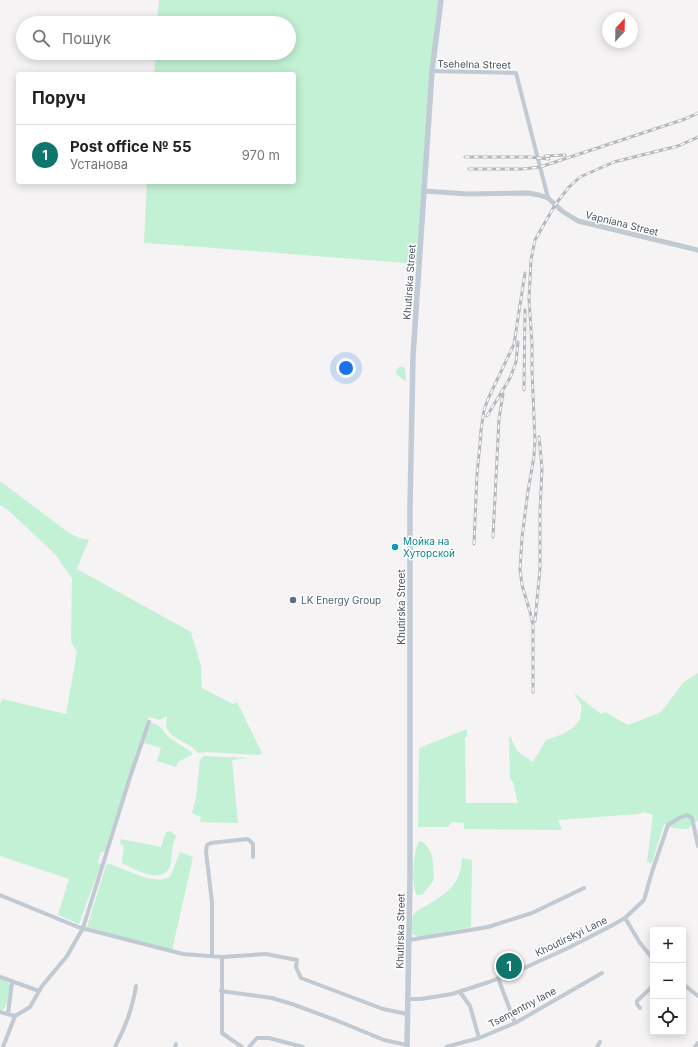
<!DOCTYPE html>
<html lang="uk">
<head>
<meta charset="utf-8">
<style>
	:root { --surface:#fff; --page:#f2f2f2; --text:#202124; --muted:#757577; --line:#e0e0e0; --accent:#0f766e }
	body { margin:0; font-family:Inter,sans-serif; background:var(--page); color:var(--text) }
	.controls { position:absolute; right:12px; bottom:12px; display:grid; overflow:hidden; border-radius:4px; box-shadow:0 2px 10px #0003 }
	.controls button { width:36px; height:36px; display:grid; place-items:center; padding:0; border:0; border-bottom:1px solid var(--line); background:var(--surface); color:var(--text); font:20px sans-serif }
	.compass { position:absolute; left:602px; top:12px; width:36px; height:36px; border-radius:50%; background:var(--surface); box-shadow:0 2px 10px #0003; rotate:22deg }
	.you { position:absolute; left:346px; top:368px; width:14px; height:14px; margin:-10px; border:3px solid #fff; border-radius:50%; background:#1a73e8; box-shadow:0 0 0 6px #1a73e833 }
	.badge { display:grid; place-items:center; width:26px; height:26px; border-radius:50%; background:var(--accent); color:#fff; font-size:13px; font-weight:700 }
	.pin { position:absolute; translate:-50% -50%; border:2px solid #fff; box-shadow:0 1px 4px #0006 }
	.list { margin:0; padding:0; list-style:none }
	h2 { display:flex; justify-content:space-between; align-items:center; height:52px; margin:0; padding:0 16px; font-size:17px }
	h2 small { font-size:13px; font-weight:400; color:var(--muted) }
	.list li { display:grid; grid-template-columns:26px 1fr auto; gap:12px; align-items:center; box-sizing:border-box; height:60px; padding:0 16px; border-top:1px solid var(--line) }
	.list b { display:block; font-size:15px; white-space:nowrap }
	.list p { margin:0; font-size:13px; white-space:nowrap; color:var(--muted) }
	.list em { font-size:13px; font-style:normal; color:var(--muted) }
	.icon { flex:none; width:22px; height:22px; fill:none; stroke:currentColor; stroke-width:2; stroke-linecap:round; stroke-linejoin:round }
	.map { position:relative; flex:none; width:698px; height:1047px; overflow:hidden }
	.search { position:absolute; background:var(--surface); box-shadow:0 2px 10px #0003; left:16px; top:16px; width:280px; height:44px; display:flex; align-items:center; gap:10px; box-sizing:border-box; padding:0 14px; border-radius:22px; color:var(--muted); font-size:15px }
	.panel { position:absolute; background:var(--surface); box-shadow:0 2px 10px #0003; left:16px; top:72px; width:280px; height:112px; border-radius:4px }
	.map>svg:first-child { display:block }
	.green { fill:#c3f1d5 }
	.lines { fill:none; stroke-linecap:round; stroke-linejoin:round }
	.minor { stroke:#c1cad2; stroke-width:4 }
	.tertiary { stroke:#c1cad2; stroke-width:5 }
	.secondary { stroke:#c1cbd6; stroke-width:5.5 }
	.rail-casing { stroke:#b5b8bd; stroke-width:3 }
	.rail { stroke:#fff; stroke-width:1.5; stroke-dasharray:4.5; stroke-linecap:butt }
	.culture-dot { fill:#0f9aa8; stroke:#fff; stroke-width:1.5 }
	.service-dot { fill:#5c6f8a; stroke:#fff; stroke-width:1.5 }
	.labels { text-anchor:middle; stroke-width:3; stroke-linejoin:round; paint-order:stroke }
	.street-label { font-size:10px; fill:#4a5661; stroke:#fff }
	.culture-label { font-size:10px; fill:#0d838f; stroke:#fff; text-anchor:start }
	.service-label { font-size:10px; fill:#4e5e75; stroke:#fff; text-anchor:start }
</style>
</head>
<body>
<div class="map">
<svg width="698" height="1047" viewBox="0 0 698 1047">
	<rect width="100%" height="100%" fill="#f5f3f3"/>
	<!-- green -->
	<path class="green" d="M159,0H440L418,264L176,245L144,243L147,182H294V74H154L156,53H289V23H157Z
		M399,367H403L405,369L406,379L405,381L396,374V370Z
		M0,481L69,533L82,539H89L77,569L191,632L201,666L202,688L233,704L237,702L262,753L260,755H257L206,752L198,753L192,747L173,736L166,728L167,716L160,720L149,717L105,851L101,852L98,863L101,864L79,924L58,915L69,879L0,856V705L2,699L66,714L77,652L71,642L72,579L55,554L8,510L0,505Z
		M698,673V821L692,823L689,829L672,828L664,824L652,863L647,862L653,815L645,812L638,814L558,820L562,830L465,829H464V823L452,822L448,827H418L419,748L467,729V737H465L466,803H518L513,782L510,778L509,734L517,751L533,762L546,740L563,734L574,727L580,719L582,706L573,692L601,714L605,712L628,725L661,712L684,682Z
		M151,723C160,723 163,732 169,737C176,743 186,747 193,754L178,762L176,767L157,761L161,748L144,743Z
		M204,756L249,758L232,760L238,823L200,822L201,817L192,813L196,798L200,760Z
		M171,831L176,836C174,841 172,846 172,851C171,856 172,863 170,867C161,885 134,869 122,863L124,846L120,844L121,839L161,847L166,832Z
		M419,841C435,846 433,866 434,880L422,895H417C411,885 413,852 419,841Z
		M180,852L193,857L172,950L87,927L106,865L110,864L146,878L160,880L170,877Z
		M462,858L472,860L471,927L418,937L412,934C412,929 411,923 412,918C414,911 420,909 426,906C447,893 461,885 462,858Z
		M0,979L7,981L11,987L7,1003L4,1009L0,1010Z"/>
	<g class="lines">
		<!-- minor -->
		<path class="minor" d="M432,71L516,73L548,198
			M0,895L78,927L183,954L222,957L266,954L297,960L296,967L301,978L383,1009L407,1014
			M625,918L640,943L653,959
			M409,940L488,927L532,913L584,888
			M212,956V902L206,852L207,845L211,843L247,839L249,840L253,844V857
			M222,957V1033L242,1047
			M0,977L39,991
			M498,978L515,1023
			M683,984L698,996
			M221,991L272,998L292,1004L338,1021L384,1040L407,1045
			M460,992L470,1006L479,1038
			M407,999H421L452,994L489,982L520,970L568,948L609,927L625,918L644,900L652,872L668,825L679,818L687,815L692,818L698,846
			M640,1008L637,1004V1001L653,986
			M0,1012L15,1016
			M8,1014L12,982
			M3,1047L15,1016L30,1007L42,986L67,956L83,928L131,774L149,722
			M115,1047C126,1025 132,1010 136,986
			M175,1047L176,1044
			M249,1047L257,1038H269L303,1047
			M446,1047L479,1038L515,1023L602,973
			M597,1047L600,1042
			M695,1047L698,1043"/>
		<!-- tertiary -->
		<path class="tertiary" d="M424,191L468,194L528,193L539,195L548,198L562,211L578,221L698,250"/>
		<!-- secondary -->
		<path class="secondary" d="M407,1047L410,876V506L413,356L432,71L441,0"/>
		<!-- rail casing -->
		<g class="rail-casing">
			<path id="rail" d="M545,156L565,155
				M465,157H530L549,159
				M469,169H523L540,167L685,119L698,113
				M524,390L525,310
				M487,416L510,378L516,362L518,342
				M480,437L484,410L488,399L514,344L525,273
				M493,537L499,419L503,394
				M474,544L477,474L481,434
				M535,621L540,569V510L542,468L539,437
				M533,692V625L530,612L522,585L520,569L522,537L528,491L534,456L535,441L532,370V344L529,299L531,260L535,240L555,205L569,187L580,177L614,162L678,146L698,137"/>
		</g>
		<!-- rail -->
		<use href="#rail" class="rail"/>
	</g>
	<!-- markers -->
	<circle class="culture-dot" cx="395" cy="547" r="4"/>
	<circle class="service-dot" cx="293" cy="600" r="4"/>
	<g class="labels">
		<!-- street labels -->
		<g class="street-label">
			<text transform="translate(474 64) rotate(1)" y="4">Tsehelna Street</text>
			<text transform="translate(622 223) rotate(14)" y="4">Vapniana Street</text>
			<text transform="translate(409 282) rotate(-86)" y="4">Khutirska Street</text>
			<text transform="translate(401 607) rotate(-90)" y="4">Khutirska Street</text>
			<text transform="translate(400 931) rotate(-89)" y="4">Khutirska Street</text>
			<text transform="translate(571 936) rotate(-26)" y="4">Khoutirskyi Lane</text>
			<text transform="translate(522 1007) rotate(-28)" y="4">Tsementny lane</text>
		</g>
		<!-- culture labels -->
		<g class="culture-label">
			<text x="403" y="545">Мойка на<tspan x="403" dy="12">Хуторской</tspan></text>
		</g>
		<!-- service labels -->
		<g class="service-label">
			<text x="301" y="604">LK Energy Group</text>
		</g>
	</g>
</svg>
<div class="controls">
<button>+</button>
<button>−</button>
<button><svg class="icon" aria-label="locate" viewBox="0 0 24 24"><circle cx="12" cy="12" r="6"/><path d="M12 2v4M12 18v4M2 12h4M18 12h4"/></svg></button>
</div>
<svg class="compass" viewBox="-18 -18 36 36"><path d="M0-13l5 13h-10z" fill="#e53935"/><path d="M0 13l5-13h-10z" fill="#757577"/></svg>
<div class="you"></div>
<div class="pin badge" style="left:509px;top:966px">1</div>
<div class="search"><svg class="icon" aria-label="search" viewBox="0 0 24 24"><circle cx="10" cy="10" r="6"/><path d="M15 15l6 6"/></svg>Пошук</div>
<section class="panel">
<h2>Поруч<small></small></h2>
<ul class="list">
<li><span class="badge">1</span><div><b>Post office № 55</b><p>Установа</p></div><em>970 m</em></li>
</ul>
</section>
</div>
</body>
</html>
